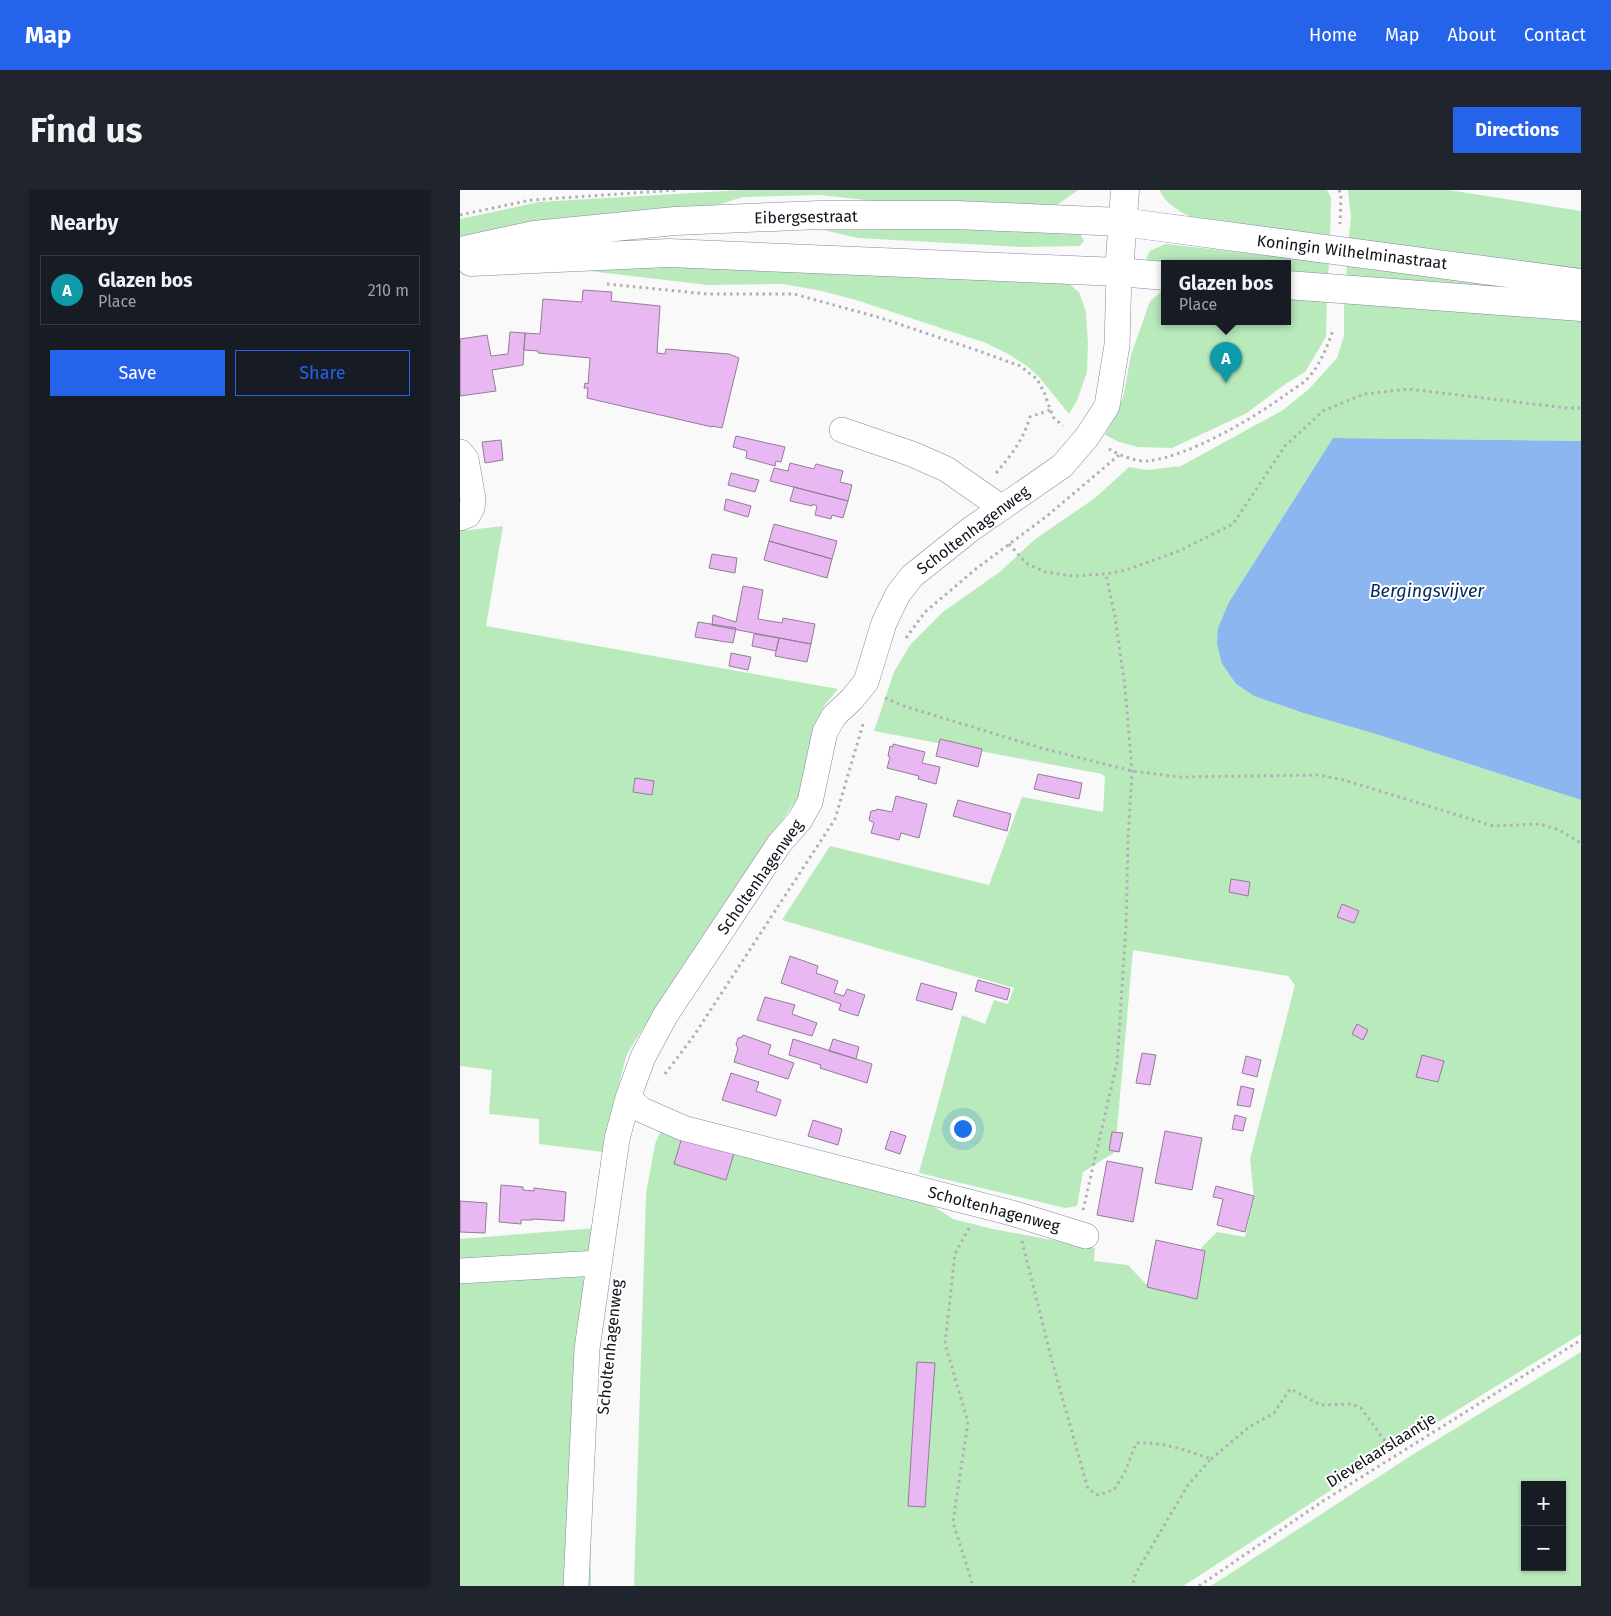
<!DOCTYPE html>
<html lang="en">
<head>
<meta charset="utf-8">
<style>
	:root { --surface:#171b24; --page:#20242c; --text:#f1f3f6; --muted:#9ea1a6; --line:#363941; --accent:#2563eb }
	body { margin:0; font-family:"Fira Sans",sans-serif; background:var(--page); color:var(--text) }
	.controls { position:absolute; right:15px; bottom:15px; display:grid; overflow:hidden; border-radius:0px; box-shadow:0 1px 4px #0004 }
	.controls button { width:45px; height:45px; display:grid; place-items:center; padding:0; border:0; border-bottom:1px solid var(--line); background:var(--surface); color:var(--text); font:25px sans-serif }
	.you { position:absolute; left:502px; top:938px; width:18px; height:18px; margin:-12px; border:4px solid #fff; border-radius:50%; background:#1a73e8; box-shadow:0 0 0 8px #1a73e833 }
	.badge { display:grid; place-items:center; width:32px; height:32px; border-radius:50%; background:var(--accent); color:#fff; font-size:16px; font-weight:700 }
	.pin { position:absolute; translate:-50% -41px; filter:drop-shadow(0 1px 2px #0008) }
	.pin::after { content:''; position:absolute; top:26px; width:18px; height:15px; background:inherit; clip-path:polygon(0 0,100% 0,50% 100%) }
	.popup { position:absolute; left:701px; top:70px; width:130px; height:65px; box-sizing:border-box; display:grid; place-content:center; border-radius:0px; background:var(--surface); filter:drop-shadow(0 1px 4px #0005); font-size:16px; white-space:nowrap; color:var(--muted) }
	.popup b { font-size:19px; color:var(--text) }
	.popup::after { content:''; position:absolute; left:50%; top:100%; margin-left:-10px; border:10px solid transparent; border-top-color:var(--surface) }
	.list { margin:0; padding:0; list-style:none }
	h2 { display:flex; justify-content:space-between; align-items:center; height:65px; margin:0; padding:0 20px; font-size:21px }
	h2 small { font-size:16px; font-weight:400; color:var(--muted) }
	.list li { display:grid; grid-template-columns:32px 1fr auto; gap:15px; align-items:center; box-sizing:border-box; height:70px; margin:0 10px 10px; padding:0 10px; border:1px solid var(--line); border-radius:0px }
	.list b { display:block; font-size:19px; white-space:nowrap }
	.list p { margin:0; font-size:16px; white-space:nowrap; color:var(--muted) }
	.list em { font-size:16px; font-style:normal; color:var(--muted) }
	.actions { display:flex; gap:10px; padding:15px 20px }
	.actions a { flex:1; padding:11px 0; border:1px solid var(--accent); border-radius:0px; text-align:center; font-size:18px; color:var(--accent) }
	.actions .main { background:var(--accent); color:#fff }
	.map { position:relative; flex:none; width:1121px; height:1396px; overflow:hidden; border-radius:0px }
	header { display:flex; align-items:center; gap:30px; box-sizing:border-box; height:70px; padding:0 25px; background:var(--accent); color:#fff }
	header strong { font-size:24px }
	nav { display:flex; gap:28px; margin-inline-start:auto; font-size:18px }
	.intro { display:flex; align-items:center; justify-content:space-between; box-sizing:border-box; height:120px; padding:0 30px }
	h1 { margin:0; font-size:35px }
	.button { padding:12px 22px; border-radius:0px; background:var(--accent); color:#fff; font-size:18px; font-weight:700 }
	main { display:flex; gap:30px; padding:0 30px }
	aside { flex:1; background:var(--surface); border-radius:0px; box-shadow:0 1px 4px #0004 }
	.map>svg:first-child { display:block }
	.green { fill:#b9eabb; fill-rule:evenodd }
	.water { fill:#8cb6ef }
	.building { fill:#e9b8f2; stroke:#927d96 }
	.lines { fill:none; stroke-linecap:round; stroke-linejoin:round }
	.minor-casing { stroke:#8985a3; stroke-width:26 }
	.major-casing { stroke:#8985a3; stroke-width:29 }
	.path { stroke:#b0afb3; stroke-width:3; stroke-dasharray:2.5 4; stroke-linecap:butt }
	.minor { stroke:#fff; stroke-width:25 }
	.major { stroke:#fff; stroke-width:28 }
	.labels { text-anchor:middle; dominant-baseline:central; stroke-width:4; stroke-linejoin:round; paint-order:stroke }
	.street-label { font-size:16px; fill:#14121d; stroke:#fff }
	.water-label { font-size:18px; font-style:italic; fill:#01295b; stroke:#fff }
</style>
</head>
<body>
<header>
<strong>Map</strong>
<nav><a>Home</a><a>Map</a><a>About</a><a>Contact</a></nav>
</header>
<div class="intro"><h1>Find us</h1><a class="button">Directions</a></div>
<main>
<aside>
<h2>Nearby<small></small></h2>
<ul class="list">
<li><span class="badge" style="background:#0f9aa8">A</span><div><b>Glazen bos</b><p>Place</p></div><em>210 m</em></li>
</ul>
<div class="actions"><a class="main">Save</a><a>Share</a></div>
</aside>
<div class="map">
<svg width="1121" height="1396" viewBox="0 0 1121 1396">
	<rect width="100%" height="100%" fill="#f9f9f9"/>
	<!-- green -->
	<path class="green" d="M282,0H618L597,15L432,13L360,5L283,7L234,22L133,29L0,47V29L79,12Z
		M700,0H867L871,8L870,50L737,30C723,23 705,15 700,0Z
		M888,0H988L1121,21V82L888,53L891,28Z
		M475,39L611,41L620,44L624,51L620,56L561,57L398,48L363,40Z
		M705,54L869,72L868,87L827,84V74H705L693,76L686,68L690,61Z
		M165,72L605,91L619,102L626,122L628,154L627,182L617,211L609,224L579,187L567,176L550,165L526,153L396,110L362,101L323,94L248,95L95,77Z
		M887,74L1093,102L886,88Z
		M705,99V132H827V107L867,109L866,147L845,182L824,195L787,223L712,258L678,257L659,252L645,245L663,208L671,165L690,111Z
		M884,111L1121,129V251L873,248L769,412L762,474L776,494L794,506L843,523L916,544L1121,610V1144L944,1253L723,1396H174L186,1004L195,954L203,936L470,1014L493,1029L533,1039L635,1058L634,1071L668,1075L686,1094L738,1098L741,1058L757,1042L785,1047L794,1008L790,969L835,795L828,786L673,760L655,962L623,982L617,1016L605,1018L459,983L502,825L525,834L534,810L548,814L554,798L322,730L370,656L529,695L562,607L643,622L645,587L642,584L414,541L434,482L450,455L483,422L541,381L574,350L635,308L669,277L687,280L721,276L823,220L849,199L877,168L884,146Z
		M43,336L26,436L378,499L364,516L354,540L339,606L221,778L167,864L154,911L143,962L79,954V929L29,924L32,880L0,876V341Z
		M136,1038L131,1061L0,1072V1049Z
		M122,1086L126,1087L128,1099L131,1396H0V1094Z
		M1121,1162V1396H751L952,1265ZM1065,1295H1102V1377H1065Z"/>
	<!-- water -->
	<path class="water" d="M873,248L1121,251V610L916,544L843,523L794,506L776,494L762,474L757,454L758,438L769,412Z"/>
	<!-- building -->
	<path class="building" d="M123,100L152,102L151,111L200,116L197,163L205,164L206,159L269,164L279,168L262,238L252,236V237L127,208L128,198H124L125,193L128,194L130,168L78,163V161L64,160L65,143L80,144L83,109L122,112Z
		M50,142L65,143L63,175L32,180L36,201L0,206V149L27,145L31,166L48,164Z
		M276,246L325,257L321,272L316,271L315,276L286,268L287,261L273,257Z
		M41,250L43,270L25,273L22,252Z
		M330,273L354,279L356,274L383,281L380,292L392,295L388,311L310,291L314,278L328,281Z
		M271,283L299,290L295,302L268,295Z
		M334,297L388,311L383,328L372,325L371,329L355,325L357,316L352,314V316L330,311Z
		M266,309L291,316L288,327L264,320Z
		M314,334L377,351L372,369L309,351Z
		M309,351L372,369L367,388L304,370Z
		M252,364L277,368L275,383L249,378Z
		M283,396L303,400L298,429L322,433L323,428L355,434L351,454L252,435L253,425L276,432Z
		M238,432L276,438L273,453L235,447Z
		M294,444L319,448L316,461L292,456Z
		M319,448L351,454L347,472L315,466Z
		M271,463L291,467L288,480L269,476Z
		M480,549L522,559L518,577L476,566Z
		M433,554L465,562L462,573L480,577L476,594L458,589L459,586L427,578L430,567L428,566L430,556L433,557Z
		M578,584L622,593L619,609L574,599Z
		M175,588L194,591L192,605L173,602Z
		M436,606L467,614L459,648L441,643L439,650L411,643L414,633L409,630L411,621L417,620V619L432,622Z
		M498,610L551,624L547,641L493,626Z
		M771,689L790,692L788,706L769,702Z
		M882,714L899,721L894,733L877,727Z
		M330,766L358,776L356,783L378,791L374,803L384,806L387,799L405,805L398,826L379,820L381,814L321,793Z
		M518,790L550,799L547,810L515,801Z
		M461,793L497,803L492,820L456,810Z
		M305,807L335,815L332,824L357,833L352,846L297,830Z
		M897,834L908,840L903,850L892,844Z
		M283,845L311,855L308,864L334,873L328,889L274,872L278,858L276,855L278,848L282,847Z
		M333,849L412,874L407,893L360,878L361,875L329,865Z
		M373,849L399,857L396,869L369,861Z
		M682,863L696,865L690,895L676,893Z
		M962,865L984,871L978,892L956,887Z
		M786,866L801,870L797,887L782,883Z
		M271,883L299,892L296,901L321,910L316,926L262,910Z
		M781,896L794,899L790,917L777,915Z
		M775,925L786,928L783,941L772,939Z
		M353,930L382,939L378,955L348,946Z
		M431,941L446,946L440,964L425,959Z
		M705,941L742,948L732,1000L695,993Z
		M652,942L663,943L659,962L649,960Z
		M223,944L275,960L266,990L214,974Z
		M647,971L683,978L673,1032L637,1025Z
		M41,995L63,997V1000L74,1001V998L106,1002L104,1031L73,1029V1030H61V1034L39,1032Z
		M756,996L794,1006L785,1042L757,1035L763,1009L753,1007Z
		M0,1011L27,1013L25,1043L0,1042Z
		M696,1050L745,1061L737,1109L687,1097Z
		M457,1172L475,1173L465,1317L448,1316Z"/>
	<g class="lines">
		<!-- minor casing -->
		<g class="minor-casing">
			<path id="minor" d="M382,240L452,264L486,279L542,318
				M0,262L6,269L13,309L12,318L8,325L0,328
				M168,908L182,920L223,938L555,1024L626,1046
				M0,1081L138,1073
				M116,1396L127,1159L157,949L168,908L183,867L205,826L319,654L340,630L350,612L365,542L374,526L392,509L406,492L424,433L438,404L452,386L511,339L602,276L627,247L647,216L657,155L659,82"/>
		</g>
		<!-- major casing -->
		<g class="major-casing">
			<path id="major" d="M0,61L74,45L215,31L359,25H496L662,32L1121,93
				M11,72L209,63L659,82L705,86
				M659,82L665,0
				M827,95L1121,117"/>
		</g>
		<!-- path -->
		<path class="path" d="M879,0L881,4L880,34
			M0,25L71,10L217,0
			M147,94L247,104H334L421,128L519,161L560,176L577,189L584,202L593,227L603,236
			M649,259C659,265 676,272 688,271C730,266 794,228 828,203C835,198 844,193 849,187C861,173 867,157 873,140
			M536,283C552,264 563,250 570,227L590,220
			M549,354L566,373L585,382L613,386L646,384L666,380L719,361L773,334L825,256L863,221L904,204L948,199L1107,218H1121
			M446,448L465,422L517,378L587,326L659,265
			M425,508L444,516L581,558L672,581L720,587L859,585L884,590L1033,636L1080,634L1099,640L1121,653
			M205,884L233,847L375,629L403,534
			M623,1020L657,873L666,736L668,650L672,581L665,497L655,427L646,384
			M509,1038L495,1064L485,1154L508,1232L493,1332L513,1396
			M562,1051L592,1171L628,1299L638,1305L654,1300L665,1282L676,1253C703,1252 726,1260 751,1269L728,1295L676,1383L672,1396
			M751,1269L789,1237L814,1223L830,1199L861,1215L891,1214L901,1218L935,1265
			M739,1396L863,1311L1121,1150"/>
		<!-- minor -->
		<use href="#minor" class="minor"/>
		<!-- major -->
		<use href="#major" class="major"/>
	</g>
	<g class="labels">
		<!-- street labels -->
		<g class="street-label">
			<text transform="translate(346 27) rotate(-1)">Eibergsestraat</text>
			<text transform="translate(892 62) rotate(7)">Koningin Wilhelminastraat</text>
			<text transform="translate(513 340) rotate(-37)">Scholtenhagenweg</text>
			<text transform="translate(300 687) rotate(-55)">Scholtenhagenweg</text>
			<text transform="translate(534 1019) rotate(15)">Scholtenhagenweg</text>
			<text transform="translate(150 1157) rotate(-84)">Scholtenhagenweg</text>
			<text transform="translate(921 1260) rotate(-32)">Dievelaarslaantje</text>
		</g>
		<!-- water labels -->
		<g class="water-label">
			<text x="967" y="401">Bergingsvijver</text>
		</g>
	</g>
</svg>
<div class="controls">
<button>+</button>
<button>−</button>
</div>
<div class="you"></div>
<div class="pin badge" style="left:766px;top:193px;background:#0f9aa8">A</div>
<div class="popup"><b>Glazen bos</b>Place</div>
</div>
</main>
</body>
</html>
